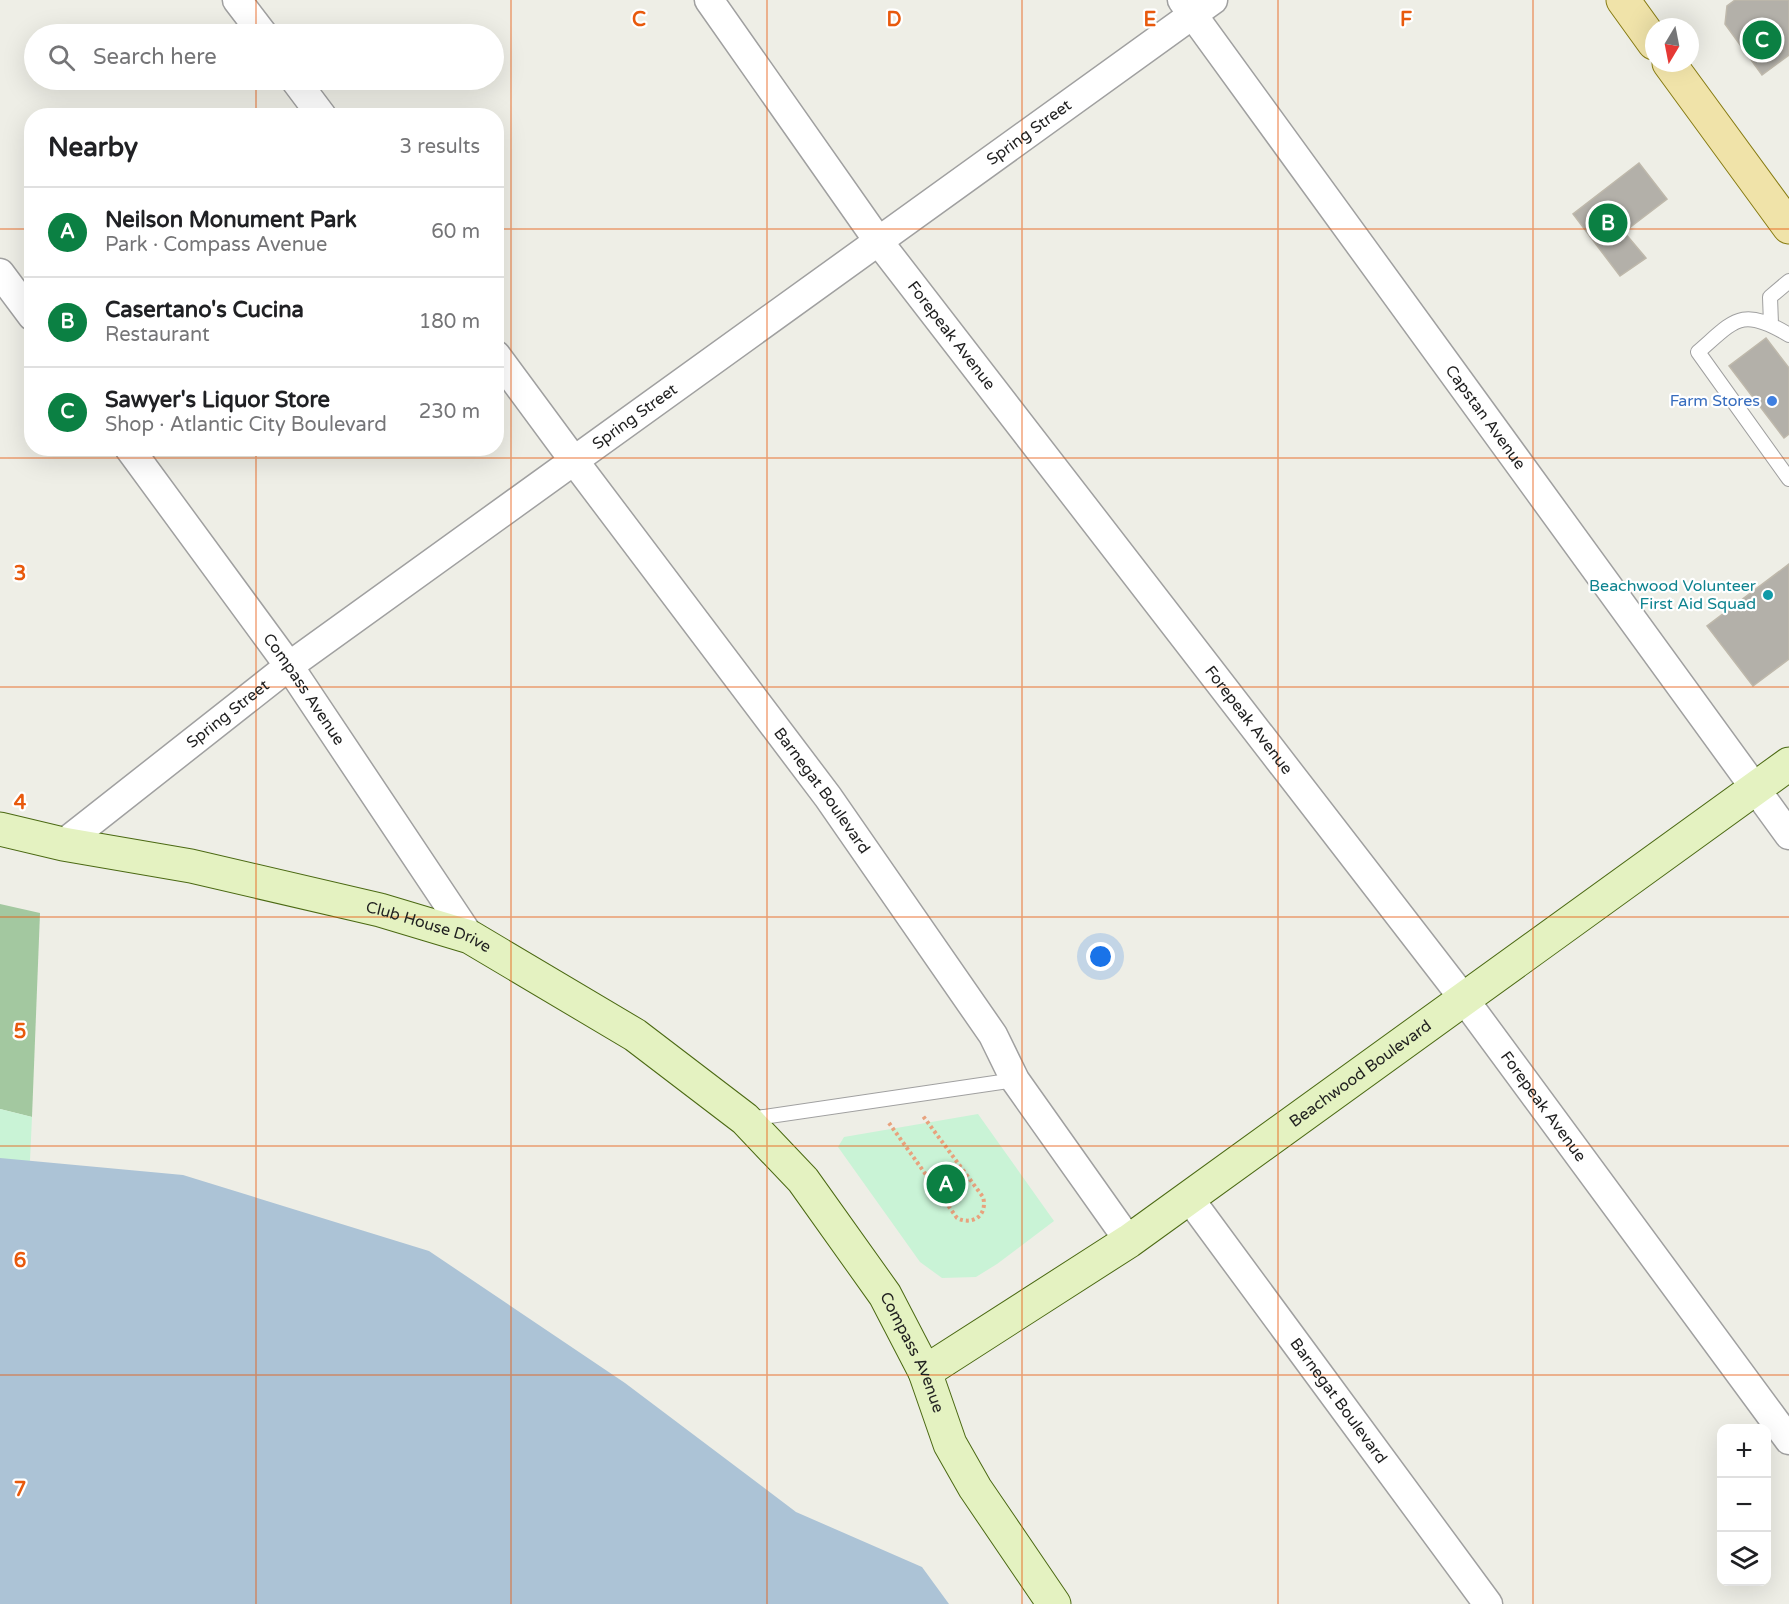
<!DOCTYPE html>
<html lang="en">
<head>
<meta charset="utf-8">
<style>
	:root { --surface:#fff; --page:#f2f2f2; --text:#202124; --muted:#757577; --line:#e0e0e0; --accent:#0b8043 }
	body { margin:0; font-family:"Varela Round",sans-serif; background:var(--page); color:var(--text) }
	.controls { position:absolute; right:18px; bottom:18px; display:grid; overflow:hidden; border-radius:12px; box-shadow:0 6px 24px #0002 }
	.controls button { width:54px; height:54px; display:grid; place-items:center; padding:0; border:0; border-bottom:2px solid var(--line); background:var(--surface); color:var(--text); font:30px sans-serif }
	.compass { position:absolute; left:1645px; top:18px; width:54px; height:54px; border-radius:50%; background:var(--surface); box-shadow:0 6px 24px #0002; rotate:190deg }
	.you { position:absolute; left:1101px; top:957px; width:21px; height:21px; margin:-15px; border:4px solid #fff; border-radius:50%; background:#1a73e8; box-shadow:0 0 0 9px #1a73e833 }
	.badge { display:grid; place-items:center; width:39px; height:39px; border-radius:50%; background:var(--accent); color:#fff; font-size:20px; font-weight:700 }
	.pin { position:absolute; translate:-50% -50%; border:3px solid #fff; box-shadow:0 2px 6px #0006 }
	.list { margin:0; padding:0; list-style:none }
	h2 { display:flex; justify-content:space-between; align-items:center; height:78px; margin:0; padding:0 24px; font-size:26px }
	h2 small { font-size:20px; font-weight:400; color:var(--muted) }
	.list li { display:grid; grid-template-columns:39px 1fr auto; gap:18px; align-items:center; box-sizing:border-box; height:90px; padding:0 24px; border-top:2px solid var(--line) }
	.list b { display:block; font-size:22px; white-space:nowrap }
	.list p { margin:0; font-size:20px; white-space:nowrap; color:var(--muted) }
	.list em { font-size:20px; font-style:normal; color:var(--muted) }
	.icon { flex:none; width:33px; height:33px; fill:none; stroke:currentColor; stroke-width:2; stroke-linecap:round; stroke-linejoin:round }
	.map { position:relative; flex:none; width:1789px; height:1604px; overflow:hidden }
	.search { position:absolute; background:var(--surface); box-shadow:0 6px 24px #0002; left:24px; top:24px; width:480px; height:66px; display:flex; align-items:center; gap:15px; box-sizing:border-box; padding:0 21px; border-radius:33px; color:var(--muted); font-size:22px }
	.panel { position:absolute; background:var(--surface); box-shadow:0 6px 24px #0002; left:24px; top:108px; width:480px; height:348px; border-radius:24px }
	.map>svg:first-child { display:block }
	.forest { fill:#a3c8a0 }
	.park { fill:#c9f3d6 }
	.water { fill:#acc3d6 }
	.building { fill:#b3b0a9; stroke:#beb8ab; stroke-width:1.5 }
	.lines { fill:none; stroke-linecap:round; stroke-linejoin:round }
	.lane-casing { stroke:#a0a0a0; stroke-width:16 }
	.street-casing { stroke:#a0a0a0; stroke-width:31 }
	.secondary-casing { stroke:#4b6913; stroke-width:35 }
	.primary-casing { stroke:#877c13; stroke-width:35 }
	.path { stroke:#e8a27d; stroke-width:4; stroke-dasharray:3 3; stroke-linecap:butt }
	.lane { stroke:#fff; stroke-width:14 }
	.street { stroke:#fff; stroke-width:28 }
	.secondary { stroke:#e4f2c1; stroke-width:33 }
	.primary { stroke:#f0e3a9; stroke-width:33 }
	.grid { fill:none; stroke:#e8590c; stroke-width:1.5; stroke-opacity:0.55 }
	.shop-dot { fill:#3f7fe0; stroke:#fff; stroke-width:2 }
	.culture-dot { fill:#0f9aa8; stroke:#fff; stroke-width:2 }
	.labels { text-anchor:middle; dominant-baseline:central; stroke-width:4.5; stroke-linejoin:round; paint-order:stroke }
	.street-label { font-size:16px; fill:#1f1f1f; stroke:#fff }
	.shop-label { font-size:16px; fill:#366cbe; stroke:#fff; text-anchor:end }
	.culture-label { font-size:16px; fill:#0d838f; stroke:#fff; text-anchor:end }
	.grid-label { font-size:20px; text-anchor:middle; font-weight:bold; fill:#e8590c; stroke:#fff; stroke-width:4.5; stroke-linejoin:round; paint-order:stroke }
</style>
</head>
<body>
<div class="map">
<svg width="1789" height="1604" viewBox="0 0 1789 1604">
	<rect width="100%" height="100%" fill="#eeeee6"/>
	<!-- forest -->
	<path class="forest" d="M0,904L40,913L32,1117L0,1109Z"/>
	<!-- park -->
	<path class="park" d="M0,1109L32,1117L30,1161L0,1168Z
		M978,1114L1054,1221L997,1264L976,1277L942,1278L920,1262L838,1147L844,1137Z"/>
	<!-- water -->
	<path class="water" d="M0,1158L183,1175L429,1251L625,1383L796,1512L922,1567L949,1604H0Z"/>
	<!-- building -->
	<path class="building" d="M1735,0H1789V55L1762,75L1725,24L1727,6Z
		M1639,163L1667,199L1624,232L1646,258L1620,276L1573,214Z
		M1766,338L1789,368V434L1784,438L1729,366Z
		M1789,564V659L1753,686L1707,626Z"/>
	<g class="lines">
		<!-- lane casing -->
		<g class="lane-casing">
			<path id="lane" d="M1771,324L1770,297L1789,281
				M1789,335C1741,306 1735,320 1698,352L1789,479
				M750,1119L1015,1080"/>
		</g>
		<!-- street casing -->
		<g class="street-casing">
			<g id="street">
				<path d="M237,0L263,34"/>
				<path id="s1" d="M709,0L879,242L1464,999L1789,1440"/>
				<path id="s2" d="M1182,0L1789,835"/>
				<path d="M295,80L322,116"/>
				<path d="M0,273L32,316"/>
				<path id="s3" d="M496,355L575,462L828,797L993,1035L1015,1080L1129,1241"/>
				<path id="s4" d="M129,448L289,666L470,937"/>
				<path id="s5" d="M63,844L289,666L1213,0"/>
				<path id="s6" d="M1189,1198L1488,1604"/>
			</g>
		</g>
		<!-- secondary casing -->
		<g class="secondary-casing">
			<g id="secondary">
				<path id="s7" d="M0,829L63,844L191,866L380,910L470,937L635,1035L745,1119L803,1180L885,1295L925,1372L950,1444L975,1488L1054,1604"/>
				<path id="s8" d="M925,1372L1129,1241L1789,764"/>
			</g>
		</g>
		<!-- primary casing -->
		<g class="primary-casing">
			<path id="primary" d="M1623,0L1654,43
				M1669,63L1789,227"/>
		</g>
		<!-- path -->
		<path class="path" d="M889,1123L957,1218C973,1226 988,1215 983,1197L923,1116"/>
		<!-- lane -->
		<use href="#lane" class="lane"/>
		<!-- street -->
		<use href="#street" class="street"/>
		<!-- secondary -->
		<use href="#secondary" class="secondary"/>
		<!-- primary -->
		<use href="#primary" class="primary"/>
	</g>
	<!-- grid -->
	<path class="grid" d="M256,0V34M511,0V1604M767,0V1604M1022,0V1604M1278,0V1604M1533,0V1604M256,80V116M0,229H32M496,229H1789M256,448V1604M0,458H1789M0,687H1789M0,917H1789M0,1146H1789M0,1375H1789"/>
	<!-- markers -->
	<circle class="shop-dot" cx="1772" cy="401" r="6"/>
	<circle class="culture-dot" cx="1768" cy="595" r="6"/>
	<g class="labels">
		<!-- street labels -->
		<g class="street-label">
			<text stroke="none"><textPath href="#s5" startOffset="1200">Spring Street</textPath></text>
			<text stroke="none"><textPath href="#s1" startOffset="414">Forepeak Avenue</textPath></text>
			<text stroke="none"><textPath href="#s5" startOffset="714">Spring Street</textPath></text>
			<text stroke="none"><textPath href="#s2" startOffset="516">Capstan Avenue</textPath></text>
			<text stroke="none"><textPath href="#s4" startOffset="298">Compass Avenue</textPath></text>
			<text stroke="none"><textPath href="#s5" startOffset="210">Spring Street</textPath></text>
			<text stroke="none"><textPath href="#s1" startOffset="900">Forepeak Avenue</textPath></text>
			<text stroke="none"><textPath href="#s3" startOffset="544">Barnegat Boulevard</textPath></text>
			<text stroke="none"><textPath href="#s7" startOffset="440">Club House Drive</textPath></text>
			<text stroke="none"><textPath href="#s8" startOffset="528">Beachwood Boulevard</textPath></text>
			<text stroke="none"><textPath href="#s1" startOffset="1386">Forepeak Avenue</textPath></text>
			<text stroke="none"><textPath href="#s7" startOffset="1102">Compass Avenue</textPath></text>
			<text stroke="none"><textPath href="#s6" startOffset="252">Barnegat Boulevard</textPath></text>
		</g>
		<!-- shop labels -->
		<g class="shop-label">
			<text x="1760" y="401">Farm Stores</text>
		</g>
		<!-- culture labels -->
		<g class="culture-label">
			<text x="1756" y="586">Beachwood Volunteer<tspan x="1756" dy="18">First Aid Squad</tspan></text>
		</g>
	</g>
	<g class="grid-label">
		<text x="639" y="26">C</text>
		<text x="894" y="26">D</text>
		<text x="1150" y="26">E</text>
		<text x="1406" y="26">F</text>
		<text x="20" y="580">3</text>
		<text x="20" y="809">4</text>
		<text x="20" y="1038">5</text>
		<text x="20" y="1267">6</text>
		<text x="20" y="1496">7</text>
	</g>
</svg>
<div class="controls">
<button>+</button>
<button>−</button>
<button><svg class="icon" aria-label="layers" viewBox="0 0 24 24"><path d="M12 4l9 5-9 5-9-5zM3 14l9 5 9-5"/></svg></button>
</div>
<svg class="compass" viewBox="-18 -18 36 36"><path d="M0-13l5 13h-10z" fill="#e53935"/><path d="M0 13l5-13h-10z" fill="#757577"/></svg>
<div class="you"></div>
<div class="pin badge" style="left:946px;top:1184px">A</div>
<div class="pin badge" style="left:1608px;top:223px">B</div>
<div class="pin badge" style="left:1762px;top:40px">C</div>
<div class="search"><svg class="icon" aria-label="search" viewBox="0 0 24 24"><circle cx="10" cy="10" r="6"/><path d="M15 15l6 6"/></svg>Search here</div>
<section class="panel">
<h2>Nearby<small>3 results</small></h2>
<ul class="list">
<li><span class="badge">A</span><div><b>Neilson Monument Park</b><p>Park · Compass Avenue</p></div><em>60 m</em></li>
<li><span class="badge">B</span><div><b>Casertano's Cucina</b><p>Restaurant</p></div><em>180 m</em></li>
<li><span class="badge">C</span><div><b>Sawyer's Liquor Store</b><p>Shop · Atlantic City Boulevard</p></div><em>230 m</em></li>
</ul>
</section>
</div>
</body>
</html>
